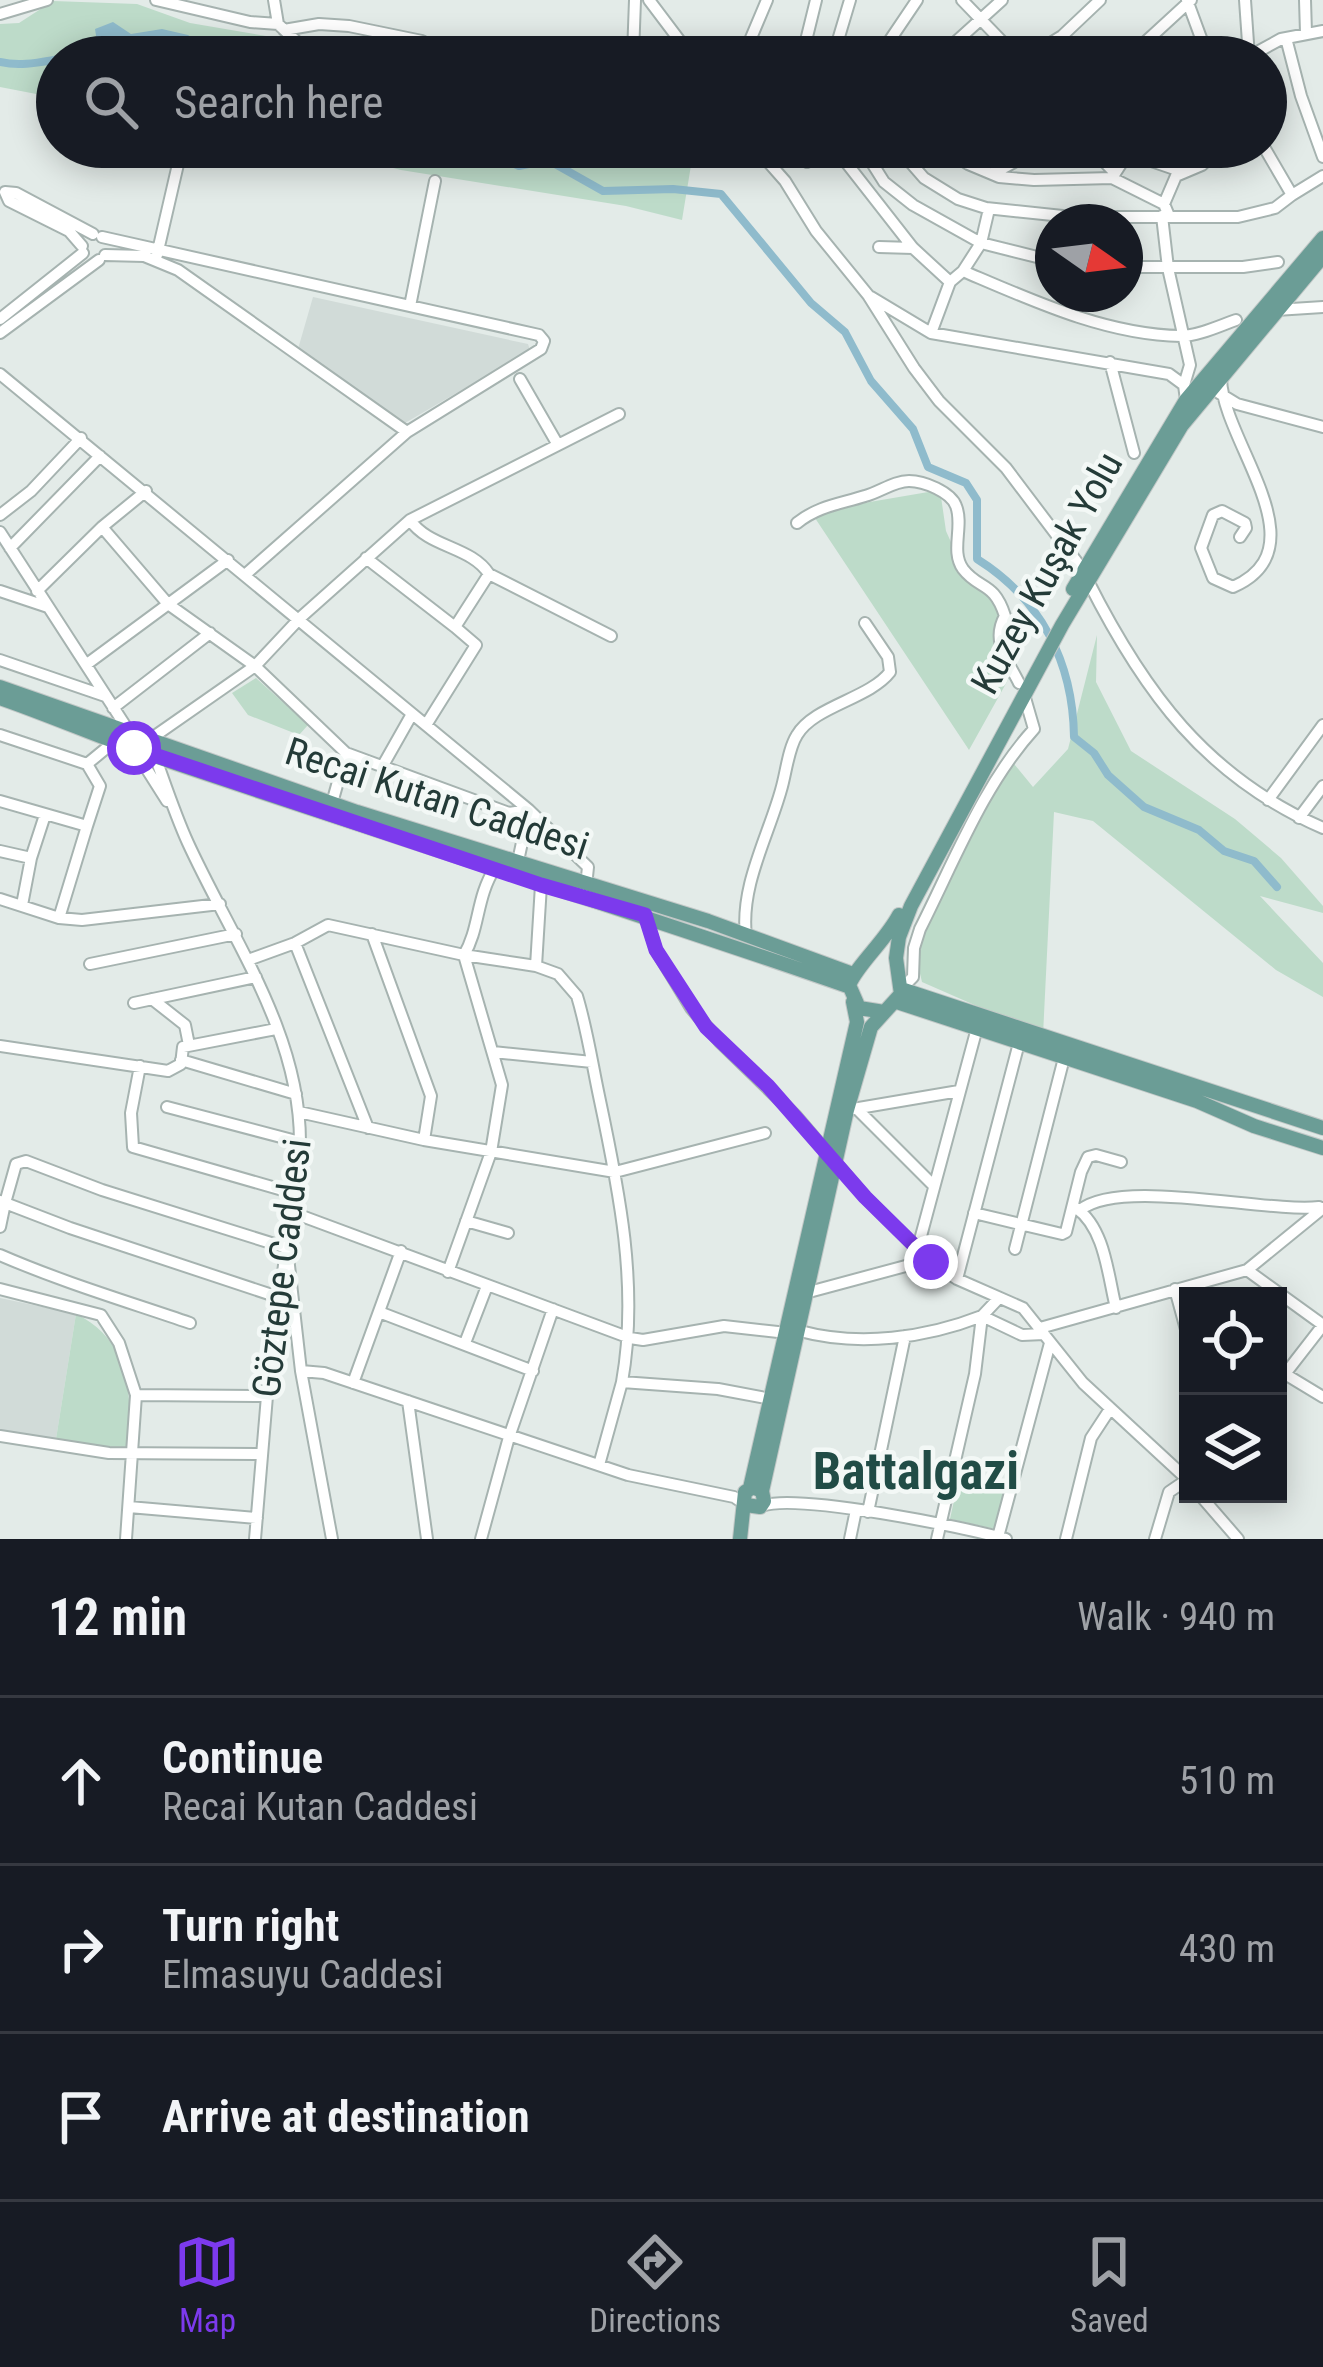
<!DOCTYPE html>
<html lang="en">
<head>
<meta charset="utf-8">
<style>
	:root { --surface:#171b24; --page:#242831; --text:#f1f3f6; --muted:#9ea1a6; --line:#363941; --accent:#7c3aed }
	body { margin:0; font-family:"Roboto Condensed",sans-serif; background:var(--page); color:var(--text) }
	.controls { position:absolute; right:36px; bottom:36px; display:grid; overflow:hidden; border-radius:0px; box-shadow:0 6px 30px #0003 }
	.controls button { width:108px; height:108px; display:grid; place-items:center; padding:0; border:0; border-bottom:3px solid var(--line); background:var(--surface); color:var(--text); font:60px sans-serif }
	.compass { position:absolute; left:1035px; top:204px; width:108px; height:108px; border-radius:50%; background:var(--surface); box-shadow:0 6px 30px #0003; rotate:104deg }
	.stop { position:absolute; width:36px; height:36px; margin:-27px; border:9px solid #7c3aed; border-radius:50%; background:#fff }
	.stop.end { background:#7c3aed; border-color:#fff; box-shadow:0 3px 12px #0008 }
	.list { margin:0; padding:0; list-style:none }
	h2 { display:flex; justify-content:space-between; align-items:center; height:156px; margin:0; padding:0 48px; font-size:51px }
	h2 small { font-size:39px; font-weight:400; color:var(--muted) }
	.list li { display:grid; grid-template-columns:78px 1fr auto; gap:36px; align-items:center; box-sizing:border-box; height:168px; padding:0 48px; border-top:3px solid var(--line) }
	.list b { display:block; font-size:45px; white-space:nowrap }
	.list p { margin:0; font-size:39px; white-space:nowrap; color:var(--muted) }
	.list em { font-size:39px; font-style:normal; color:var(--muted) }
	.icon { flex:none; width:66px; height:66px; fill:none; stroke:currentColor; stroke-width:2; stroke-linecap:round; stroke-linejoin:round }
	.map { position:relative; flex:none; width:1323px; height:1539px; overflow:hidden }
	.search { position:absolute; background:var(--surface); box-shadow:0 6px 30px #0003; left:36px; right:36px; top:36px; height:132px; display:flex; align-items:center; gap:30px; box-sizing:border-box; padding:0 42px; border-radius:66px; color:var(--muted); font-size:45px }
	.sheet { height:660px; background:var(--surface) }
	nav { display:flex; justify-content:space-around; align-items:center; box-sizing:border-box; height:168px; border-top:3px solid var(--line); background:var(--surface); font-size:33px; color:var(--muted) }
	nav a { display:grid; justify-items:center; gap:6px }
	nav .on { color:var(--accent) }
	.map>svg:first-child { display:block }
	.built { fill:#d1dbd8 }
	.green { fill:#bddbc9 }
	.water { fill:#8fbbcc }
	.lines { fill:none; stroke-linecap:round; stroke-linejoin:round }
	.canal { stroke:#8fbbcc; stroke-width:8 }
	.minor-casing { stroke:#a6b3b0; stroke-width:14 }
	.major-casing { stroke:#c2c8c7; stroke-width:16 }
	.minor { stroke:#fff; stroke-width:10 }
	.major { stroke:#6b9d96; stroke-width:14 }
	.route { stroke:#7c3aed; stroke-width:15 }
	.labels { text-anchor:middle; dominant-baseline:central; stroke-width:9; stroke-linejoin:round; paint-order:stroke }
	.street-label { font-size:39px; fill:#243b38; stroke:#f3f8f6 }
	.district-label { font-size:51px; font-weight:bold; fill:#214c46; stroke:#f3f8f6 }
</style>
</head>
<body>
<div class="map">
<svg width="1323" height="1539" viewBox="0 0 1323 1539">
	<rect width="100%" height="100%" fill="#e3ebe8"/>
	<!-- built -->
	<path class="built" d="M313,297L528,344L530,350L405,423L298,349Z
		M0,1298L76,1314L56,1439L0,1430Z"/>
	<!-- green -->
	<path class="green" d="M53,1L137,4L190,23L278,38L305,57H57V98L0,87V24L19,23Z
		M311,147H694L682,220L626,206L401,170Z
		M940,490L946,531L963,569L1001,605L1013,671L969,750L811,512Z
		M1097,635L1096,682L1131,751L1235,819L1281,858L1323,906V913L1260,896L1323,963V997L1276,970L1093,821L1054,812L1043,1035L922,982L914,948L1010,759L1033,787L1068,749Z
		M256,678L308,725L299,735L248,715L232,693Z
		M76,1314C129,1339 133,1393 128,1445L124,1449L56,1439Z
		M960,1473L1005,1488L995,1529L950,1519Z"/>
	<!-- water -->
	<path class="water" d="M113,22L131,34L162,29L188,35L213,51L232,50L250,57H190L148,45L122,47L97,42L95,29Z"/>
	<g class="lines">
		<!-- canal -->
		<path class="canal" d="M0,62C35,70 67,51 108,57
			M413,147H431
			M478,147L519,166L548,160L603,191L673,189L721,194L811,303L845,332L871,381L913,429L928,467L966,483L977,500V559C1041,599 1073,662 1074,737L1094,753L1108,775L1144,807L1199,830L1224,851L1254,861L1277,887"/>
		<!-- minor casing -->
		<g class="minor-casing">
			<path id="minor" d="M156,0L250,22L278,24L313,57
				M274,0L278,24
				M649,0L692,57
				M962,0L1017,57
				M1187,0L1208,57
				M1245,0L1249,57
				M1305,0L1306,33
				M0,14L47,0
				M284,30L319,24L349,26L422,41L437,51L510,57
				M1286,38L1301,96L1323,157
				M633,55L635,0
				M1250,56L1281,39L1323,31
				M608,57H633
				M743,57L767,0
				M802,57L816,0
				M833,57L850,0
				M883,57L888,43L917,0
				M939,57L1002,0
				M1028,57L1062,36L1100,0
				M1129,57L1191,0
				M755,147L785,181L816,231L868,295L914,368L939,401L1006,468L1083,570
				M801,147L807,162L838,147
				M834,147L913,248L950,282
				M862,147L884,182L913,205L981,243L1053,261
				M897,147L924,178L958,199L986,208L1072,217H1238L1275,208L1292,195L1264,147
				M943,147L968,164L999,177L1034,180L1112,178L1164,204L1169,216
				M1090,147L1115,173
				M992,174L1042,147
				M1112,178L1128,153L1183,172
				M1292,195L1323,176
				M1164,204L1176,176L1202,165L1221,147
				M1162,216L1168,268L1190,365L1184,385
				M102,237L539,335L544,341L541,349L407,432L246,574
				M82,246L69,231L9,201L5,192L16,193L93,234
				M879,247L913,248
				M105,255L144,256L178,270L407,432
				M157,255L182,147
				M1125,267H1243L1278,262
				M963,271C1031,300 1106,335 1181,336C1198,336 1219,326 1236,320
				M871,297L931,333L1169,374L1184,385L1186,400
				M410,306L435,181
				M1276,310L1323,307
				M0,319L83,253
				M0,333L99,260
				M931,333L950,282L963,271L981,243L989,209
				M1110,362L1134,453
				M0,374L529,810L588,867L585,896
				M520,379L558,445
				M1221,379C1223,443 1323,548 1233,587L1213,578L1201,548L1213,515L1222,511L1245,523L1246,528L1240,537
				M1219,393L1237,404L1323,427
				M0,515L31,491L81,438
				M410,520C429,548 471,546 489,574L611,636
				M797,523C818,506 840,504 865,496C880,492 894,481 909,481C924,481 951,492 956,506C964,526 950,551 963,569C979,590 994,581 1005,616C991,641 1007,659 1019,683
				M102,527L168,604L255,666L346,753L509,813L529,810L518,861
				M0,532L130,733L134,749L167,801
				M10,548L100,456
				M366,558L455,627
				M1088,581C1144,692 1206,777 1323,828
				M0,591L48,607
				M37,591L102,527L146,491
				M0,660L105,696
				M87,664L228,560
				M113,708L210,633
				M426,725L476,645L455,627L489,574
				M0,735L87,764L100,786L87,826L0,801
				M87,764L115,741
				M382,767L412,714
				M1268,800L1323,725
				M332,803L346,753
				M1299,818L1323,786
				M0,851L31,858L22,905
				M31,858L45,815
				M495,868C476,897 480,928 464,955L536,966L541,885
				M0,899L59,918L82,920L220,904
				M645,914L656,950L691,1008L720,1042L796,1116L865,1197L931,1262L957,1279L1023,1308L1083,1383L1188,1480
				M59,918L87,826
				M372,934L431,1096L424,1140
				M746,936C740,886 768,837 781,790C786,774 788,749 797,735C814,706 869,699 890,672L888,657L865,623
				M295,943L368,1128
				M248,960L295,943L328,925L464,955L502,1085L491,1152L448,1272
				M90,964L236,934
				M536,966L558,974L577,996C587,1029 592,1063 599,1096C619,1190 639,1287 622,1382L718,1389L771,1399
				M901,989L913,977L914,948L920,929C954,862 983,785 1034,729L1025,698
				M152,999L185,1025L189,1045
				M134,1003L256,977
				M0,1046L168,1071L181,1064L183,1047L276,1029
				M493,1052L592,1062
				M181,1060L296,1094
				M140,1066L131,1113L133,1147L293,1193
				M167,1107L300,1142
				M857,1109L934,1186
				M847,1110L959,1091
				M299,1112L424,1140L615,1172L765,1133
				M0,1201L5,1203L16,1164L26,1161L102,1190L287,1248L301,1371L332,1539
				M1076,1208C1105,1228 1108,1276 1116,1308
				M1080,1210C1121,1177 1265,1213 1319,1207
				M291,1212L630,1338L643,1340L724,1326L787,1333
				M974,1213L1062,1234L1066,1232L1081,1172L1088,1157L1096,1155L1121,1162
				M466,1221L508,1233
				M0,1227L5,1203L70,1228L278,1297
				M1015,1249L1064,1058
				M917,1251L977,1028
				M0,1255C62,1282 126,1301 190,1323
				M1247,1270L1323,1325
				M957,1279L1019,1043
				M0,1289L101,1315L119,1343L136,1395L126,1539
				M1175,1289L1188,1337
				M809,1292L928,1260
				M379,1312L533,1371
				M1040,1328L1247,1270L1323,1208
				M800,1331C859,1347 926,1338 982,1316L1022,1335L1044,1334
				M465,1343L487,1286
				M301,1371L324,1373L628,1475L734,1497L746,1505
				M1285,1374L1323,1325
				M1278,1381L1285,1374L1323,1397
				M353,1383L401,1251
				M136,1395L267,1396
				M408,1401L427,1539
				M0,1436L109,1453L262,1454
				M599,1465L622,1382
				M1199,1494L1238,1539
				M762,1506C796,1493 964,1527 1006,1539
				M129,1507L257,1518
				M868,1512L905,1336
				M998,1537L1050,1343
				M255,1539L267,1396L300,1142C300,1033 232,939 188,843C173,810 162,774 149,740L255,666L300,618L410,520L619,414
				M481,1539L509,1437L553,1309
				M850,1539L856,1510
				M937,1539L975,1374L982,1316L999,1298
				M1066,1539L1091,1438L1110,1409
				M1155,1539L1169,1492L1188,1479"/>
		</g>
		<!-- major casing -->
		<g class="major-casing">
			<path id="major" d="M1073,589L1186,400L1323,238
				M0,687L357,812L708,921L853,974
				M0,698C52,716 102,738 154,756C386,835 619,906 850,987
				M901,989L1323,1128
				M897,1002L1197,1101L1254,1126L1323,1148
				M884,1012L859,1008L849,985C857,965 886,940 899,915
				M750,1488L857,1022L853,1002
				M762,1491L847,1110L871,1027L901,994L896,958L899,937L911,906L1062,625L1182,425L1323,256
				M740,1539L745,1492L753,1487L762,1491L764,1501L760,1507L746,1505"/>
		</g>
		<!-- minor -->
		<use href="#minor" class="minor"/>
		<!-- major -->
		<use href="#major" class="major"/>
	</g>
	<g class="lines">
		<!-- route -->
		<path class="route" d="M134,748L541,885L645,915L656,950L706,1027L768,1086L865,1197L931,1262"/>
	</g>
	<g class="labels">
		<!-- street labels -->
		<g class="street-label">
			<text transform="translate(1047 573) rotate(-61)">Kuzey Kuşak Yolu</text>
			<text transform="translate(437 799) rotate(18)">Recai Kutan Caddesi</text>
			<text transform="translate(282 1268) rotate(-83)">Göztepe Caddesi</text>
		</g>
		<!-- district labels -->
		<g class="district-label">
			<text x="916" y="1471">Battalgazi</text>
		</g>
	</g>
</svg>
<div class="controls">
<button><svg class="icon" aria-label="locate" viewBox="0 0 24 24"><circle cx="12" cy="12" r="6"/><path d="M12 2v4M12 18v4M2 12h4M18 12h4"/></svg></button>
<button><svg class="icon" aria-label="layers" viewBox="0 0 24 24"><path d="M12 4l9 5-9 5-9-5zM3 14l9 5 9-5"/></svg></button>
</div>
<svg class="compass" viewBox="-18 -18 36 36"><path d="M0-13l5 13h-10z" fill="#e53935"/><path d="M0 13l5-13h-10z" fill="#9ea1a6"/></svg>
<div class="stop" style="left:134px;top:748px"></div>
<div class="stop end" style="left:931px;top:1262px"></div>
<div class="search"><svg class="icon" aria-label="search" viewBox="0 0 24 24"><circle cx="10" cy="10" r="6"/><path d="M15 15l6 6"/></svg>Search here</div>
</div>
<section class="sheet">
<h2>12 min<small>Walk · 940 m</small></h2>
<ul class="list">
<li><svg class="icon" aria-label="ahead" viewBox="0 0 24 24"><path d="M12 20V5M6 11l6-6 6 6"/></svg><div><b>Continue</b><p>Recai Kutan Caddesi</p></div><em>510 m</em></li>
<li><svg class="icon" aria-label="right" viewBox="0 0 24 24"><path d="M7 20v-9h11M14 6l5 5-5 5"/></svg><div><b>Turn right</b><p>Elmasuyu Caddesi</p></div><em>430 m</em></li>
<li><svg class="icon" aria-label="arrive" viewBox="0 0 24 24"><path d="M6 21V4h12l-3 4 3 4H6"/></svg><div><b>Arrive at destination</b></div></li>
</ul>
</section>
<nav>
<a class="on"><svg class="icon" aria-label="map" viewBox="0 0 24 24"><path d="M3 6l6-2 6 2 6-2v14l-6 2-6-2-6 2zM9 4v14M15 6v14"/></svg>Map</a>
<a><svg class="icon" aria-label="directions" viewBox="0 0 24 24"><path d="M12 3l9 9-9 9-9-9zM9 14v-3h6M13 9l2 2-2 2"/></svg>Directions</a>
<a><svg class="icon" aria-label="saved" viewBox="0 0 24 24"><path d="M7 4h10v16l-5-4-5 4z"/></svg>Saved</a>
</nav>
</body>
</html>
